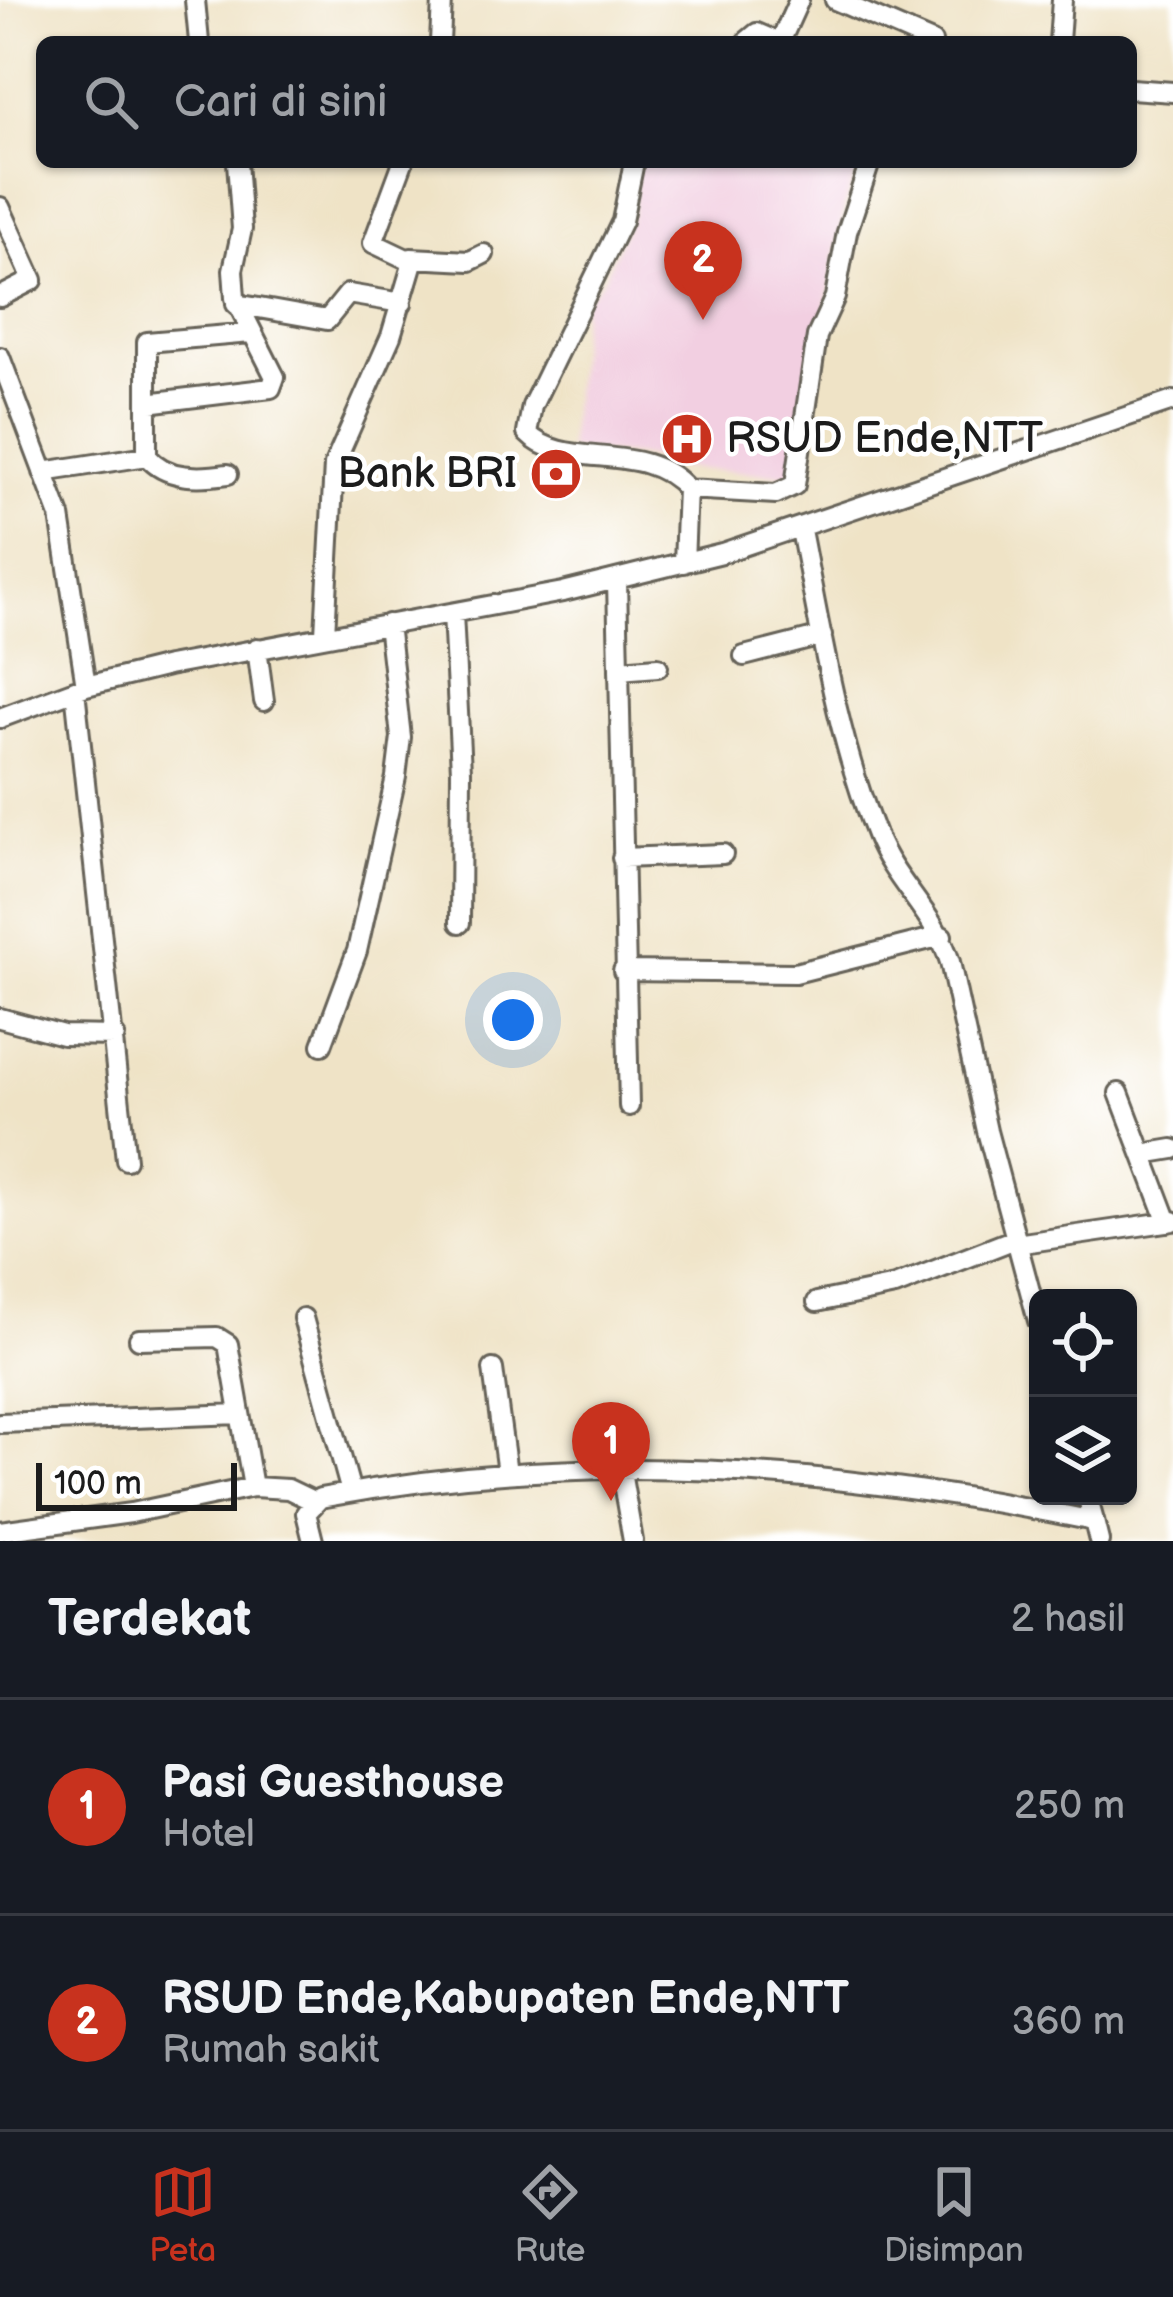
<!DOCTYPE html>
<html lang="id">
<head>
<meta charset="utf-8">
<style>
	:root { --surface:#171b24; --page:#20242c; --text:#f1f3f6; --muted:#9ea1a6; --line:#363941; --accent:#c8321e }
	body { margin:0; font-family:"Balsamiq Sans",sans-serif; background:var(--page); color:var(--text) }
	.controls { position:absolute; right:36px; bottom:36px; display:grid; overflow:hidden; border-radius:18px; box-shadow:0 3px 9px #0004 }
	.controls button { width:108px; height:108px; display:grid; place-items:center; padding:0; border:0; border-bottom:3px solid var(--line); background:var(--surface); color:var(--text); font:60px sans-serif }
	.scale { position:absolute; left:36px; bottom:30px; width:201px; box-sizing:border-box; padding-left:12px; border:6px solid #1c1c1c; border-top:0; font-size:33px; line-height:42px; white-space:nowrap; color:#1c1c1c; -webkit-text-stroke:9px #fff; paint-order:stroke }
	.you { position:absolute; left:513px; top:1020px; width:42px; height:42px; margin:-30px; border:9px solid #fff; border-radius:50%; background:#1a73e8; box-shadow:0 0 0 18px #1a73e833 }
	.badge { display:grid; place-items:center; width:78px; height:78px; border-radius:50%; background:var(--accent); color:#fff; font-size:39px; font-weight:700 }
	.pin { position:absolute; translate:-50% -99px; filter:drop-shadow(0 3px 6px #0008) }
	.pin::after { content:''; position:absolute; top:63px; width:42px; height:36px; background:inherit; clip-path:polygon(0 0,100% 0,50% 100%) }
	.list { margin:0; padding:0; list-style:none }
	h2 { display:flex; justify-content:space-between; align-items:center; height:156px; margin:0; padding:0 48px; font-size:51px }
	h2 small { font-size:39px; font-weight:400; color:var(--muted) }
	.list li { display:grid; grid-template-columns:78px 1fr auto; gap:36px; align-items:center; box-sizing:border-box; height:216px; padding:0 48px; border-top:3px solid var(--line) }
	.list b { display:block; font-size:45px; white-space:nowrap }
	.list p { margin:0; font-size:39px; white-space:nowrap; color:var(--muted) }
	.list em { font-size:39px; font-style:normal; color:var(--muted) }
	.icon { flex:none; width:66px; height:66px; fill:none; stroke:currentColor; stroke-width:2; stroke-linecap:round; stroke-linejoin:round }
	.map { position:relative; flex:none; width:1173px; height:1541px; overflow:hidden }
	.search { position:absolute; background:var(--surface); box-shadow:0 3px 9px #0004; left:36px; right:36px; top:36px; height:132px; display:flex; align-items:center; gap:30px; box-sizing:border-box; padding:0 42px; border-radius:18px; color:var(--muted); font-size:45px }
	.sheet { height:588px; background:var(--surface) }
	nav { display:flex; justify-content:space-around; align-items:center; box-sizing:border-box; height:168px; border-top:3px solid var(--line); background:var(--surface); font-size:33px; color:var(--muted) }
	nav a { display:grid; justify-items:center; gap:6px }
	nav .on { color:var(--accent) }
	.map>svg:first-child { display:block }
	.built { fill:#f2cfe1 }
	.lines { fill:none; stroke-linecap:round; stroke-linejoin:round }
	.minor-casing { stroke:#666258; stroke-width:24 }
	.minor { stroke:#fff; stroke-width:18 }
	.labels { text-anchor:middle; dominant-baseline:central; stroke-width:9; stroke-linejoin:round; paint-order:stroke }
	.poi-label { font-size:42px; fill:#1c1c1c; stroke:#fff; text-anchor:start }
</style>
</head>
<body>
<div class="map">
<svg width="1173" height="1541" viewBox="0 0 1173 1541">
	<rect width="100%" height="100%" fill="#fff"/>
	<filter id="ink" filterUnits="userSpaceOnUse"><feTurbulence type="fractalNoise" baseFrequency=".00833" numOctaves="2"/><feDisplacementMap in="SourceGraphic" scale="24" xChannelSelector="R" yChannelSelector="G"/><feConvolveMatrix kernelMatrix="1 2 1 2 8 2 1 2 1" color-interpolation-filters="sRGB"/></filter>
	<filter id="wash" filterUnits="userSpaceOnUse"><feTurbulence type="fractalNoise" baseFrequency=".004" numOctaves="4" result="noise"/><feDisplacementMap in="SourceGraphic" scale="48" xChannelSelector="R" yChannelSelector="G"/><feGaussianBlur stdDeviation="2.7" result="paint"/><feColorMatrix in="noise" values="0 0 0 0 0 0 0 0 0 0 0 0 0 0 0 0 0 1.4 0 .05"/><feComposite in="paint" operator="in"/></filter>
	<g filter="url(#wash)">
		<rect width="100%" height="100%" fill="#efe3c6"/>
		<!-- built -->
		<path class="built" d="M638,162H861L845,203L796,475L677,468V460L568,449L583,303L603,280L633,213Z"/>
	</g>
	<g filter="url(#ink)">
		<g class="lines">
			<!-- minor casing -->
			<g class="minor-casing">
				<path id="minor" d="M195,0L199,42
					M835,0L932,42
					M440,42L442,0
					M746,42L757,33L778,42
					M780,42L799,0
					M1059,42L1062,0
					M1131,89L1173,92
					M634,162L622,221L532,406L527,433C564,472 645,439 687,489
					M0,207L33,280L0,297
					M411,258L470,261L484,254
					M236,304L327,320L348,294L402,303
					M0,357L60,516L86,686
					M147,403L271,388L275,377L235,298L233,270L242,229L237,162
					M147,456C166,480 200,478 228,474
					M43,472L147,456V342L251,333
					M801,530C821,632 837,738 876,835C895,883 935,913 950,962L987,1131L1038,1321
					M684,563L687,489L776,494L795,485L817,336L835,297L847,232L870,162
					M617,581L629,1106
					M453,613L461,771L460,923
					M325,634L334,465L391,336L413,262L373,243L403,162
					M257,648L264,701
					M744,656L822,636
					M619,670L658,667
					M75,690L126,1160
					M0,718L86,686L168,666L563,592L722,553L1173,401
					M622,858L723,854
					M623,971L795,973L942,936
					M0,1018L63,1035L115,1036
					M322,1045L357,951L396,777L401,737L388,624
					M1119,1093L1168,1222
					M1143,1154L1173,1149
					M1016,1244L1173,1221
					M817,1302L895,1286L1015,1239
					M303,1318L351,1492
					M139,1339L217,1337L228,1344L253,1487
					M493,1369L507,1473
					M0,1423L240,1414
					M620,1466L633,1541
					M1087,1496L1094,1521
					M0,1531L131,1513L253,1487L288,1489L313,1501
					M313,1541L306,1513L320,1498C584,1448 833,1467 1094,1521L1099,1541"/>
			</g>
			<!-- minor -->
			<use href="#minor" class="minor"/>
		</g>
	</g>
	<!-- icons -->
	<defs>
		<g id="hospital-disc" transform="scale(2.7)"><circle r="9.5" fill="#c8321e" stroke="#fff"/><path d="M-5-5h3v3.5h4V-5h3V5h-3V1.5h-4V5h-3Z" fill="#fff"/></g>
		<g id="bank-disc" transform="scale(2.7)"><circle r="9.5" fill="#c8321e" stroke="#fff"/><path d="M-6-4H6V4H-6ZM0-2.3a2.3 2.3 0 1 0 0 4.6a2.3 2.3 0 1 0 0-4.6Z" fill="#fff"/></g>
	</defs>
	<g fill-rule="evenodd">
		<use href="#hospital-disc" x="687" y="439"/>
		<use href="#bank-disc" x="556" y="474"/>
	</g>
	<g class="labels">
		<!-- poi labels -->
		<g class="poi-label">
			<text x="726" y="439">RSUD Ende,NTT</text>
			<text x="517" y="474" text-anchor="end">Bank BRI</text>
		</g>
	</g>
</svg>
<div class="controls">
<button><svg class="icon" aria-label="locate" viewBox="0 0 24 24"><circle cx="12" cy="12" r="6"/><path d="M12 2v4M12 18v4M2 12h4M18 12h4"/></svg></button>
<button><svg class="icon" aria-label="layers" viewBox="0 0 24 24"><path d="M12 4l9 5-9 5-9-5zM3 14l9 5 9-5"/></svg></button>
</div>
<div class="scale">100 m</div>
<div class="you"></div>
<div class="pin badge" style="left:611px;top:1501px">1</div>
<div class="pin badge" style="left:703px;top:320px">2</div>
<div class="search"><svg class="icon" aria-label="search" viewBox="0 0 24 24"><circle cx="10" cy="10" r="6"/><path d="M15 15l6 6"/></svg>Cari di sini</div>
</div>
<section class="sheet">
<h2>Terdekat<small>2 hasil</small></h2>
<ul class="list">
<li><span class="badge">1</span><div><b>Pasi Guesthouse</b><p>Hotel</p></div><em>250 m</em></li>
<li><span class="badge">2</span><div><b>RSUD Ende,Kabupaten Ende,NTT</b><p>Rumah sakit</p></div><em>360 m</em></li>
</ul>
</section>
<nav>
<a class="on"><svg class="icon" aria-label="map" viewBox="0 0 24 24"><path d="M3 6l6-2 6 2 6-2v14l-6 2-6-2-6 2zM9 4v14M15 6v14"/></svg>Peta</a>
<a><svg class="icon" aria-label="directions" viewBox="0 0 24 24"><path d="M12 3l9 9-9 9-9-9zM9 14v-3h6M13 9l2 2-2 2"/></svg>Rute</a>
<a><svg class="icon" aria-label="saved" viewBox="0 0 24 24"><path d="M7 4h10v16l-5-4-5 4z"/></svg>Disimpan</a>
</nav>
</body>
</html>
